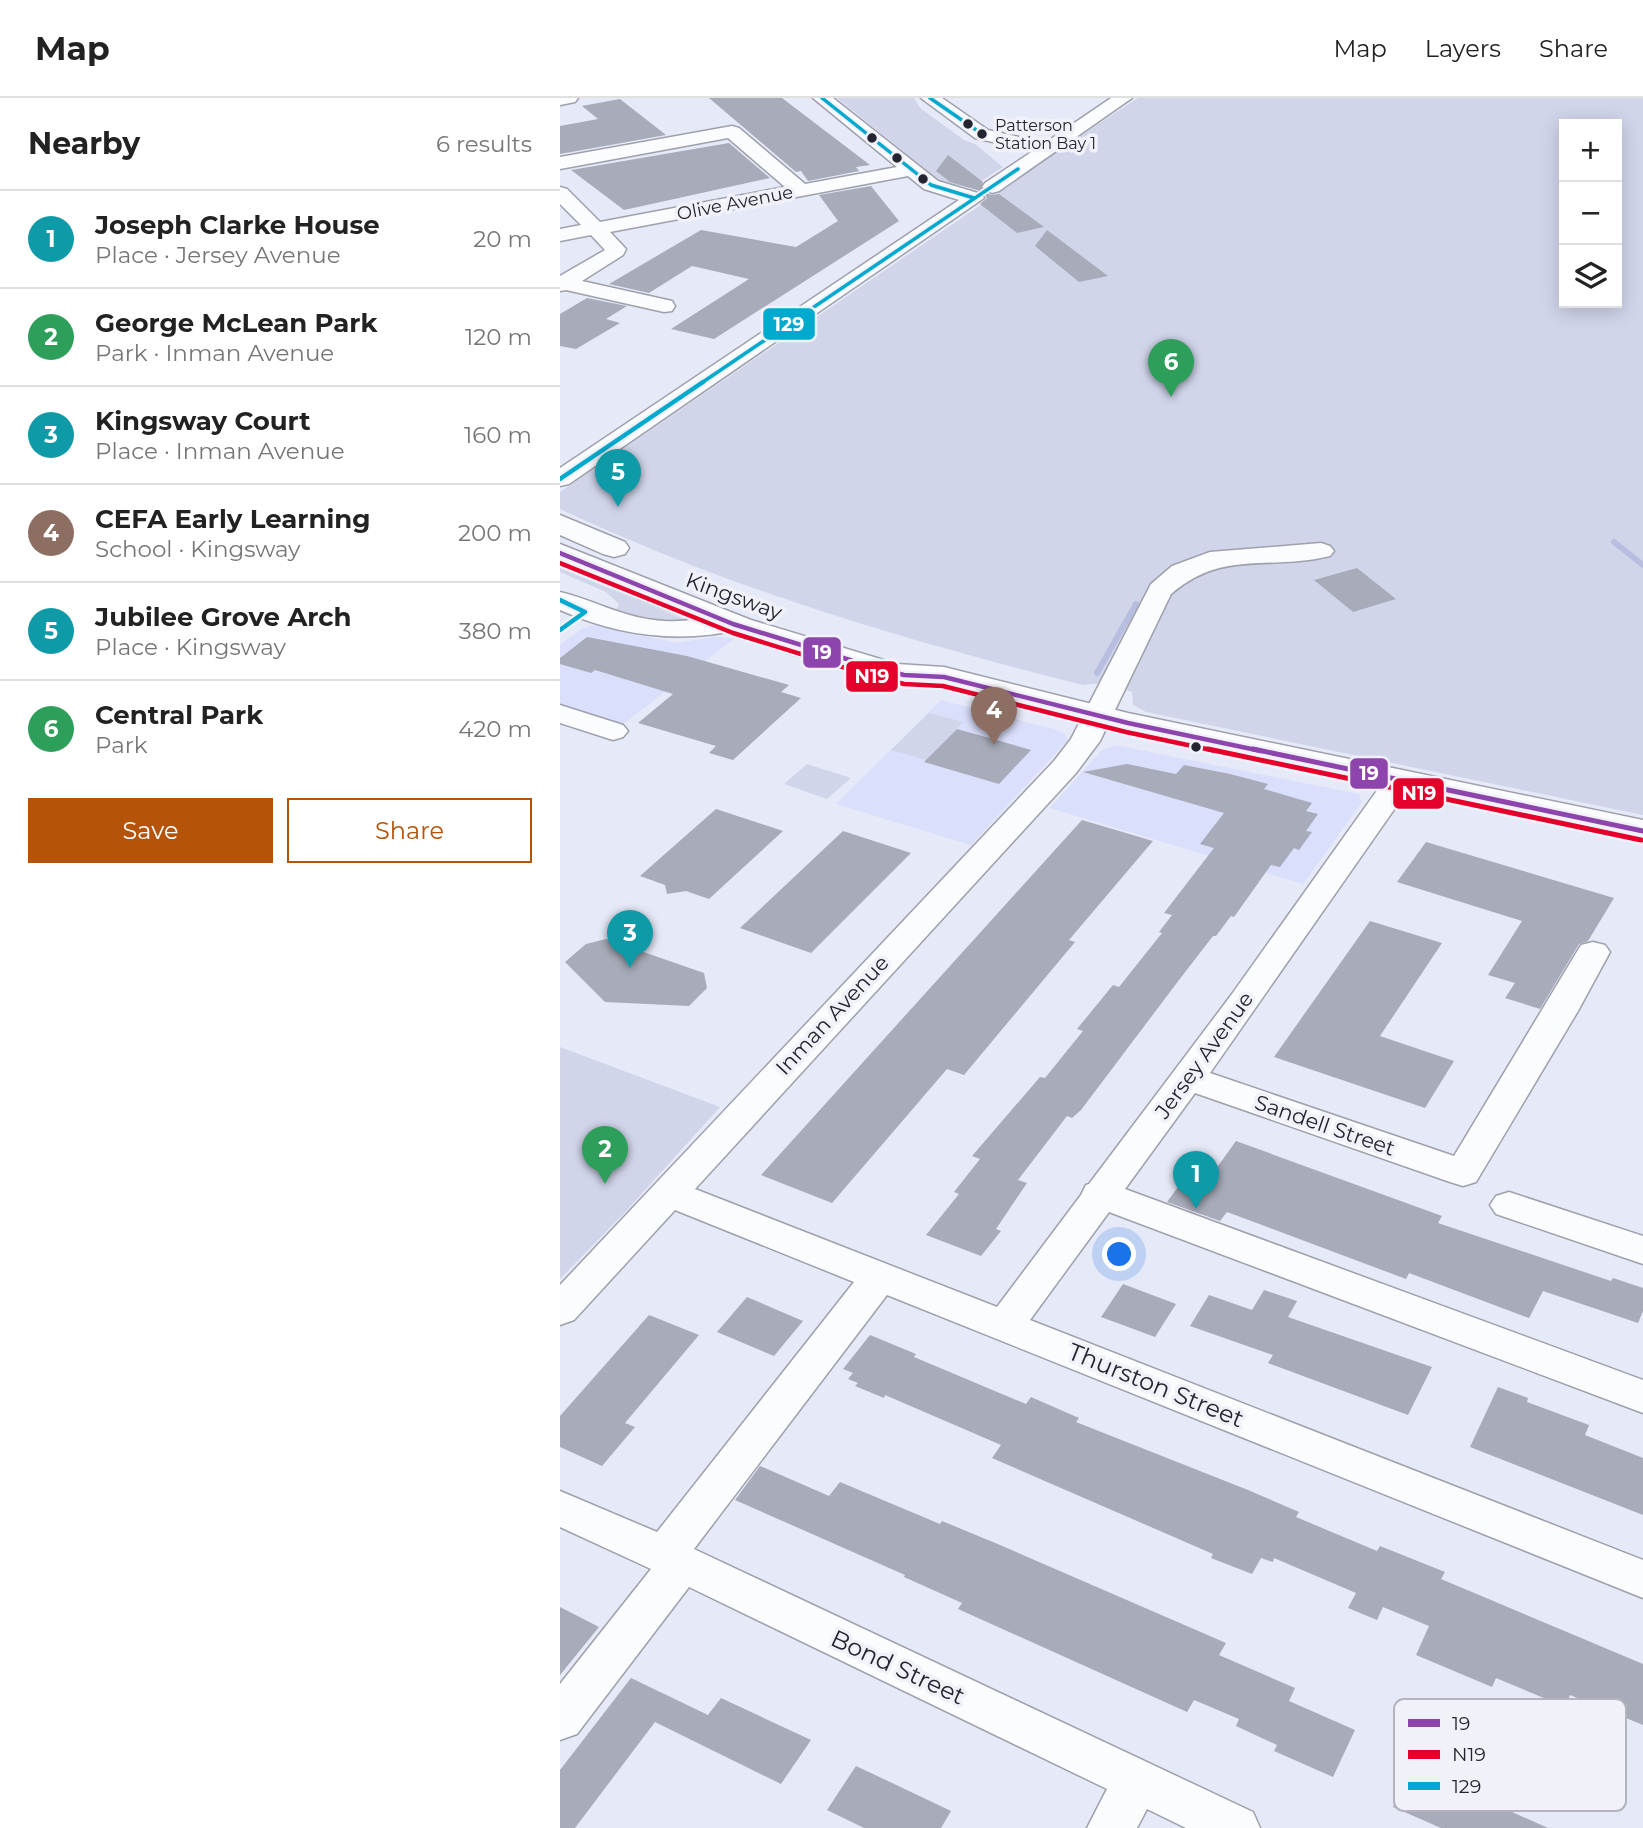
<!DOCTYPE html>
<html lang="en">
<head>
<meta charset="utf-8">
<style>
	:root { --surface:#fff; --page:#f6f6f6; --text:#222; --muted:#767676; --line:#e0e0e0; --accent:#b45309 }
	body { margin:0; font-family:Montserrat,sans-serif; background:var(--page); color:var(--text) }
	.controls { position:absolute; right:21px; top:21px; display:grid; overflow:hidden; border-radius:0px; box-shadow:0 4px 18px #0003 }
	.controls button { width:63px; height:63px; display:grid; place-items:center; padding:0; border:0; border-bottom:2px solid var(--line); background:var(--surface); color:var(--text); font:35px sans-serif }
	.you { position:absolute; left:560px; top:1157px; width:24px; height:24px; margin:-18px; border:5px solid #fff; border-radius:50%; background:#1a73e8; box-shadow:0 0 0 10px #1a73e833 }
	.badge { display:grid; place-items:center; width:46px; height:46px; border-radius:50%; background:var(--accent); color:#fff; font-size:23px; font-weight:700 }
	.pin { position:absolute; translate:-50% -58px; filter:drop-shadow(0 2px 4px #0008) }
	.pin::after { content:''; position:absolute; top:37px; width:24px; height:21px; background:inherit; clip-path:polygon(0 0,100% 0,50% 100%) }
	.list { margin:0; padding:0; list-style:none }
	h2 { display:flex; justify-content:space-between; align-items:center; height:91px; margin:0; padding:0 28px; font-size:30px }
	h2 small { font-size:23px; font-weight:400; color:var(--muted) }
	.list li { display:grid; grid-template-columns:46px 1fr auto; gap:21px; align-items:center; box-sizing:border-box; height:98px; padding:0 28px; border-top:2px solid var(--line) }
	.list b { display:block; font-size:26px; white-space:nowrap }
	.list p { margin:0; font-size:23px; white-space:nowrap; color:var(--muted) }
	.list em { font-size:23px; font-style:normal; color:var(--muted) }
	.actions { display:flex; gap:14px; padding:21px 28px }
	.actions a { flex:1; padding:16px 0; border:2px solid var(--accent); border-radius:0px; text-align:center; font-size:24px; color:var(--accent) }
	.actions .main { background:var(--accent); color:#fff }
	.icon { flex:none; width:38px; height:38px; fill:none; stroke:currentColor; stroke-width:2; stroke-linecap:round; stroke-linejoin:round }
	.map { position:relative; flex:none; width:1083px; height:1730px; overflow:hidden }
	header { display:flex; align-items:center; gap:42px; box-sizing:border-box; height:98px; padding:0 35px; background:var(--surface); border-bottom:2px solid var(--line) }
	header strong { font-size:33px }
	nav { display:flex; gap:38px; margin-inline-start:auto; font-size:24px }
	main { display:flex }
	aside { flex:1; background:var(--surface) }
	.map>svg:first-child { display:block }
	.built { fill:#dadffb }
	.green { fill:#d1d5ea; fill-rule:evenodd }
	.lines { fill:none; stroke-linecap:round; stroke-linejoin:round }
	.stream { stroke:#b8bedf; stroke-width:6 }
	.building { fill:#a8abb9 }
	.minor-casing { stroke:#9ea0ac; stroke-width:3 }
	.major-casing { stroke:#9ea0ac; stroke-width:3 }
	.minor { fill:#fbfcfe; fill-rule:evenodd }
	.major { fill:#fbfcfe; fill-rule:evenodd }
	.bus-1-far1-casing { stroke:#f1f2f9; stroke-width:9 }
	.bus-1-casing { stroke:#f1f2f9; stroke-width:10 }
	.bus-2-far1-casing { stroke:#f1f2f9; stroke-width:9 }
	.bus-2-casing { stroke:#f1f2f9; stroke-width:10 }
	.bus-3-far1-casing { stroke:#f1f2f9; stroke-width:7 }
	.bus-3-casing { stroke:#f1f2f9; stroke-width:9 }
	.bus-1-far1 { stroke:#8e44ad; stroke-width:4.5 }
	.bus-1 { stroke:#8e44ad; stroke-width:5 }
	.bus-2-far1 { stroke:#e4002b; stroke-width:4.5 }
	.bus-2 { stroke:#e4002b; stroke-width:5 }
	.bus-3-far1 { stroke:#00a9ce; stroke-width:3.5 }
	.bus-3 { stroke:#00a9ce; stroke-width:4.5 }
	.bus-dot { fill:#222430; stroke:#f1f2f9; stroke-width:2.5 }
	.labels { text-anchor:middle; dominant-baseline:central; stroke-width:7; stroke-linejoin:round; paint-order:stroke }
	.far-bus-label { font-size:16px; fill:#222430; stroke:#f1f2f9; text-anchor:start }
	.far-street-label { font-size:18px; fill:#222430; stroke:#f1f2f9 }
	.street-label { font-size:21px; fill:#222430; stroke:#f1f2f9 }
	.near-street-label { font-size:24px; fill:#222430; stroke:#f1f2f9 }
	.key { fill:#f1f2f9; stroke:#b3b4bd; stroke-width:2 }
	.key-label { font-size:19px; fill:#222430 }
	.line-badge { stroke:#f1f2f9; stroke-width:2.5 }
	.badge-label { font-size:19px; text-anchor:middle; font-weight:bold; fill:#fff }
</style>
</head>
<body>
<header>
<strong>Map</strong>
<nav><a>Map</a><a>Layers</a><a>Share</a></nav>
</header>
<main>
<aside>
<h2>Nearby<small>6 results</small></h2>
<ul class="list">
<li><span class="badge" style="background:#0f9aa8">1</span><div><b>Joseph Clarke House</b><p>Place · Jersey Avenue</p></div><em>20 m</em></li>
<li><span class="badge" style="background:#2e9e5b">2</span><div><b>George McLean Park</b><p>Park · Inman Avenue</p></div><em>120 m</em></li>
<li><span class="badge" style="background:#0f9aa8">3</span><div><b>Kingsway Court</b><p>Place · Inman Avenue</p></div><em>160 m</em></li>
<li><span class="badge" style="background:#8d6e63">4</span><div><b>CEFA Early Learning</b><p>School · Kingsway</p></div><em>200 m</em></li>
<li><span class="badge" style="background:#0f9aa8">5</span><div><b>Jubilee Grove Arch</b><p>Place · Kingsway</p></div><em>380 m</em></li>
<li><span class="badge" style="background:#2e9e5b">6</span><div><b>Central Park</b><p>Park</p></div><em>420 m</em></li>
</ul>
<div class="actions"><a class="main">Save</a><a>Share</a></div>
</aside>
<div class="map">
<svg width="1083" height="1730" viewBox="0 0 1083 1730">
	<rect width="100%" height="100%" fill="#e6e9f7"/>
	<!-- built -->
	<path class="built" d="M38,526L54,532L118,545L153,539L175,540L46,639L0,625V547L21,531Z
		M381,602L497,632L505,636L508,642L411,747L276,706Z
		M555,647L794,695L799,697L802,704L743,786L490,710L542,652Z"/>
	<!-- green -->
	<path class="green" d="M277,0H354L360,10L404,42L415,46L443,69L412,89L384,86Z
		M578,0H1083V717L586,614L573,607L572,594L542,585L523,587C340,541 171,491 0,411V394L453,85L467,73ZM1004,26H1057V205H1004Z
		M0,470L128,523L108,525L56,514L59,506L46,494L0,474Z
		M369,615L403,624L366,662L331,652Z
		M247,666L291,680L267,701L224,686Z
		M0,949L160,1009L67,1112L0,1181Z"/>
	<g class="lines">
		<!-- stream -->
		<path class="stream" d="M1054,444L1083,467
			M537,575L576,506"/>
	</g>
	<!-- building -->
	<path class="building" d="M149,0H222L310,67L296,69L299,73L248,83L241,73L236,74Z
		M60,1L106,37L0,56V28L38,21L22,8Z
		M169,45L210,80L64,112L11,72Z
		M388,57L423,84L421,91L431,97L439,96L484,129L457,135L420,106L427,100L423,94L390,84L376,73Z
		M311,88L339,123L154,241L111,231L189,181L132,168L89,195L49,186L141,132L236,149L278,123L259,97Z
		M487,132L548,178L519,184L475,148Z
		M27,200L67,208L46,221L60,225L16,251L0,248V216Z
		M797,470L836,501L793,514L754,482Z
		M27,539L127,558L229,587L221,594L241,600L173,662L149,655L156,648L78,625L113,596L35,572L31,575L0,566V560Z
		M397,631L440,643L471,652L439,686L364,664Z
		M567,666L616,676L624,667L670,676L708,686L704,691L752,705L746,713L758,716L746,733L752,734L739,752L734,750L720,769L711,767L674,819L671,818L656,838H653L619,882L521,1012L512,1020L507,1018L458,1082L467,1085L436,1131L441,1133L421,1158L366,1137L399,1096L394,1094L420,1061L412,1058L480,979L485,980L523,933L517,931L553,887L559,889L602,835L599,834L612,817L604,815L654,750L640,746L664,715L523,674Z
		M156,711L223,733L149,801L126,793L107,796L105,787L80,778Z
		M522,722L593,743L509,842L515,844L404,977L387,971L272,1105L201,1077Z
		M283,733L351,755L251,855L180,830Z
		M866,744L1054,800L1028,843L1019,846L980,911L945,900L955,885L928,877L962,823L837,784Z
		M810,823L882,845L820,938L894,963L865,1010L714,959Z
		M46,841L144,875L147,890L129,908L45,904L5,864L26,846Z
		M676,1043L882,1118L878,1125L1051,1183L1053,1180L1083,1190V1213L1078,1225L983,1193L969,1220L849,1175L846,1181L667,1114L660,1123L607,1104L618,1089L633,1095L653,1067L658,1068Z
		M563,1186L616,1206L595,1239L541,1219Z
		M704,1192L737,1203L728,1219L872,1269L848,1317L708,1265L713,1257L630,1228L649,1197L692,1212Z
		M187,1199L243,1223L214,1258L157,1234Z
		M89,1217L139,1237L65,1325L75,1329L42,1368L0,1349V1318Z
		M310,1237L356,1256L354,1259L466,1306L471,1299L519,1320L516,1324L688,1392L739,1414L736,1419L817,1453L820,1448L885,1474L881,1481L1083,1566V1627L1010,1597L1005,1609L936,1580L932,1589L856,1557L869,1528L823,1509L817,1522L788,1510L796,1495L714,1460L713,1464L701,1460L692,1476L651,1460L653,1456L432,1360L441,1347L325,1297L324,1300L295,1288L298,1285L288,1281L293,1275L283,1271Z
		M938,1289L968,1300L967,1304L1029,1327L1025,1337L1083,1360V1417L910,1349Z
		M200,1368L269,1398L280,1384L380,1426L382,1423L440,1447L666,1545L659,1557L735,1590L729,1603L795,1632L773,1679L714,1653L717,1647L676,1628L679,1621L634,1602L627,1614L398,1511L402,1505L344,1479L345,1477L175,1402Z
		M0,1509L39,1529L0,1577Z
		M71,1580L148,1617L161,1600L251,1642L221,1686L95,1624L15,1730H0V1672Z
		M296,1668L330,1684L391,1713L381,1730H304L267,1712Z
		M847,1677L897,1699L901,1691L988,1730H881L833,1709Z"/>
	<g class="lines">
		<!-- minor casing -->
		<g class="minor-casing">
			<path id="minor" d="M0,0H18L15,4L0,7Z
				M253,0H273L378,83L421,96L424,100L9,386L0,388V370L399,102L364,91L348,78L50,134L66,151L63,157L22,183L112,203L115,208L112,213L104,214L6,192L0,193V178L45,152L31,137L0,143V131L21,127L0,106V89L7,91L40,124L225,89L168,40L0,71V59L172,28L179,30L245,86L337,69Z
				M361,0H382L428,32L485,45L551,0H572L439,93L432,95L422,89L425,85L473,53L415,40Z
				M761,445L770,448L774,453L770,458C710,473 663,451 611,496L540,643L516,675L135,1091L437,1209L521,1097L526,1087L529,1086L672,896L828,677L839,674L850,677L854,683L650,975L894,1058L1021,847L1033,844L1045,847L1050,854L1018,913L916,1084L903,1088L890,1084L635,995L565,1091L1083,1282V1315L549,1114L470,1222L1083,1462V1500L327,1197L134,1451L693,1714L700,1730H626L587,1711L577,1730H527L547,1691L129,1489L17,1636L0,1642V1586L91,1471L0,1429V1393L97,1434L294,1184L115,1112L14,1222L0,1227V1187L494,663L511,641L591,486L612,468L650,454Z
				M0,494C37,503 65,521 105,523C129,525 163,515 182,519L186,525L182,531C119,546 59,538 0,512Z
				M0,607L63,627L68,633L63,639L53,642L0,625Z
				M949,1094L1083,1138V1166L936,1116L930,1107L936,1098Z"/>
		</g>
		<!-- major casing -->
		<g class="major-casing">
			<path id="major" d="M0,417L65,444L69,450L65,456L54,459L43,456L0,437Z
				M0,446L191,522L337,566L384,569L568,615L1083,722V744C859,696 634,652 412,596C380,588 349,589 318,581C208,553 103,513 0,466Z"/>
		</g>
		<!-- minor -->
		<use href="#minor" class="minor"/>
		<!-- major -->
		<use href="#major" class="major"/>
		<!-- bus-1-far1 casing -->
		<g class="bus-1-far1-casing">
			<path id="bus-1-far1" d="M0,455L173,526L306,567L344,577L384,579L568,625L701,653"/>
		</g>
		<!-- bus-1 casing -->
		<g class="bus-1-casing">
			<path id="bus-1" d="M693,651L1083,733"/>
		</g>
		<!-- bus-2-far1 casing -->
		<g class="bus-2-far1-casing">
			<path id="bus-2-far1" d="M0,465L173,535L305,576L344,586L383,588L566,634L656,653"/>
		</g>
		<!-- bus-2 casing -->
		<g class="bus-2-casing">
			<path id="bus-2" d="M648,651L1081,742"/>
		</g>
		<!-- bus-3-far1 casing -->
		<g class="bus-3-far1-casing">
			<path id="bus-3-far1" d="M262,0L371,87L414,100
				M370,0L422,36
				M140,286L458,71"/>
		</g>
		<!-- bus-3 casing -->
		<g class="bus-3-casing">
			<path id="bus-3" d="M0,381L143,284
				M0,502L25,514L0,532"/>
		</g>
		<!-- bus-1-far1 -->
		<use href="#bus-1-far1" class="bus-1-far1"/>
		<!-- bus-1 -->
		<use href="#bus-1" class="bus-1"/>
		<!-- bus-2-far1 -->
		<use href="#bus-2-far1" class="bus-2-far1"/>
		<!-- bus-2 -->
		<use href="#bus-2" class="bus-2"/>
		<!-- bus-3-far1 -->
		<use href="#bus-3-far1" class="bus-3-far1"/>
		<!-- bus-3 -->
		<use href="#bus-3" class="bus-3"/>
	</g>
	<!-- markers -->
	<g class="bus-dot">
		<circle cx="408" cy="26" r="6"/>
		<circle cx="422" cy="36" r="6"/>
		<circle cx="312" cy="40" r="6"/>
		<circle cx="337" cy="60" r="6"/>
		<circle cx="363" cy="81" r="6"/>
		<circle cx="636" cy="649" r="6"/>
	</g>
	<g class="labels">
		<!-- far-bus labels -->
		<g class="far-bus-label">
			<text x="435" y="27">Patterson<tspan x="435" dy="18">Station Bay 1</tspan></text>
		</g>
		<!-- far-street labels -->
		<g class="far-street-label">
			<text transform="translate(175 105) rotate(-11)">Olive Avenue</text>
		</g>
		<!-- street labels -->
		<g class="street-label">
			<text transform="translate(174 498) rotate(20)">Kingsway</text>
			<text transform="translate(272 917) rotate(-47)">Inman Avenue</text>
			<text transform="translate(644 957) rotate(-54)">Jersey Avenue</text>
			<text transform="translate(765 1027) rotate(19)">Sandell Street</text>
		</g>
		<!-- near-street labels -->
		<g class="near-street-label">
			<text transform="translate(596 1287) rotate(22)">Thurston Street</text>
			<text transform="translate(338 1569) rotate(25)">Bond Street</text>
		</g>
	</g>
	<!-- legend -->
	<rect x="834" y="1601" width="232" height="112" rx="10" class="key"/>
	<rect x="848" y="1621" width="32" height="8" fill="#8e44ad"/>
	<rect x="848" y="1652" width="32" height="9" fill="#e4002b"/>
	<rect x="848" y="1684" width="32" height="8" fill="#00a9ce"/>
	<g class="key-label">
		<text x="892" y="1632">19</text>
		<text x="892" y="1663">N19</text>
		<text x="892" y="1695">129</text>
	</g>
	<g class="line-badge">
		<rect x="202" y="209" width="54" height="34" rx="7" fill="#00a9ce"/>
		<rect x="242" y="538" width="40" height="33" rx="7" fill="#8e44ad"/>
		<rect x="285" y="562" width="54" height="33" rx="7" fill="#e4002b"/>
		<rect x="789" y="659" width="40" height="33" rx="7" fill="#8e44ad"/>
		<rect x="832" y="679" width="53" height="33" rx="7" fill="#e4002b"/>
	</g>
	<g class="badge-label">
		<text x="229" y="233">129</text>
		<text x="262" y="561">19</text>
		<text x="312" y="585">N19</text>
		<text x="809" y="682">19</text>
		<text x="859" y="702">N19</text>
	</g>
</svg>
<div class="controls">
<button>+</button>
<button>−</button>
<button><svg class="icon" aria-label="layers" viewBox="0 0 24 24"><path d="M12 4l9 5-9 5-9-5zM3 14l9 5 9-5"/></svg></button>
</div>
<div class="you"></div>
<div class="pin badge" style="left:636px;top:1111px;background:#0f9aa8">1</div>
<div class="pin badge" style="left:45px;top:1086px;background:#2e9e5b">2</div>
<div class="pin badge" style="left:70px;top:870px;background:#0f9aa8">3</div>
<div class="pin badge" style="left:434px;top:647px;background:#8d6e63">4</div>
<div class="pin badge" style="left:58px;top:409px;background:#0f9aa8">5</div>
<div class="pin badge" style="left:611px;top:299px;background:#2e9e5b">6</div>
</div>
</main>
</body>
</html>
